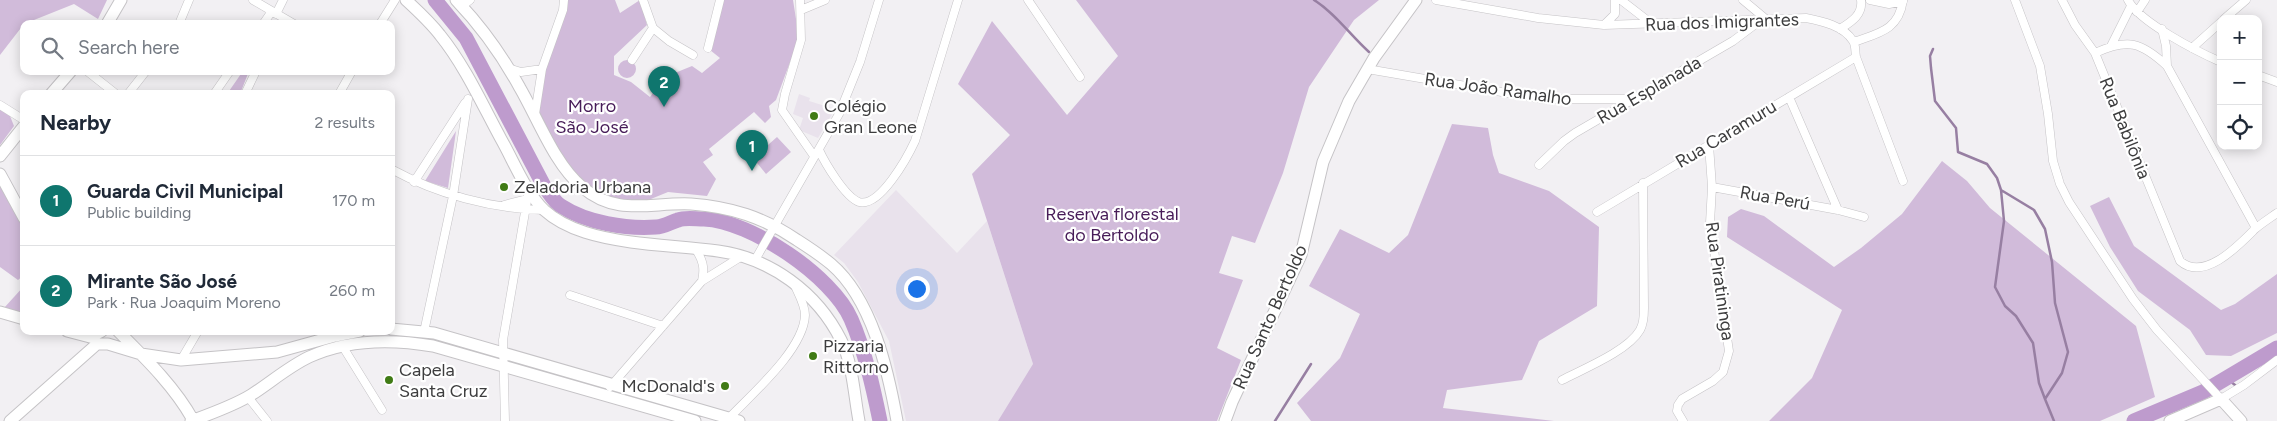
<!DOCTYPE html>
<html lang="en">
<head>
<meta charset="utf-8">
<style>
	:root { --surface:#fff; --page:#f6f6f7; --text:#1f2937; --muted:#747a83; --line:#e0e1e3; --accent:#0f766e }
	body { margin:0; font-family:Figtree,sans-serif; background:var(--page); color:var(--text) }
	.controls { position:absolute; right:15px; top:15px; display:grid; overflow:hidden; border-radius:10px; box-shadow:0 2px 12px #0003 }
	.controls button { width:45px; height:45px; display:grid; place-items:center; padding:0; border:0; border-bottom:1px solid var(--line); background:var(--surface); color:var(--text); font:25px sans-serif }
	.you { position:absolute; left:916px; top:288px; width:18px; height:18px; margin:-12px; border:4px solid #fff; border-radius:50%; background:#1a73e8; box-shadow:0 0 0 8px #1a73e833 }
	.badge { display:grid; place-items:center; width:32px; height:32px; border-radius:50%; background:var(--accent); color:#fff; font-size:16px; font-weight:700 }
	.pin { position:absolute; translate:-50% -41px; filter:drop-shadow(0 1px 2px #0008) }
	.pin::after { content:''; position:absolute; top:26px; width:18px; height:15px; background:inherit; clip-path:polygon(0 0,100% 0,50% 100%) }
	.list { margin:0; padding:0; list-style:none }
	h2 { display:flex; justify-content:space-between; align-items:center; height:65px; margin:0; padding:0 20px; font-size:21px }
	h2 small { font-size:16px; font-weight:400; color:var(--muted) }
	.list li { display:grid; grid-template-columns:32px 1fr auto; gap:15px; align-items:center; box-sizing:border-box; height:90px; padding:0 20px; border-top:1px solid var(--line) }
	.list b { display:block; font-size:19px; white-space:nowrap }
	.list p { margin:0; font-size:16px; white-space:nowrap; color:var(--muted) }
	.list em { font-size:16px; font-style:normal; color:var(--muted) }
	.icon { flex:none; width:28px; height:28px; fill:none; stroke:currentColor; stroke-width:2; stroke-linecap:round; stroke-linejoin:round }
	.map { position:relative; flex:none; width:2277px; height:421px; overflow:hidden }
	.search { position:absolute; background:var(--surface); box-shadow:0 2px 12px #0003; left:20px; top:20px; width:375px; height:55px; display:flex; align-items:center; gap:12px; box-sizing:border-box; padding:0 18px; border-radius:10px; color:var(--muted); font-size:19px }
	.panel { position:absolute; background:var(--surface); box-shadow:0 2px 12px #0003; left:20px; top:90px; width:375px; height:245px; border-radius:10px }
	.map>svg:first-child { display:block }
	.built { fill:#e9e2ec }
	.green { fill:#d1bbda }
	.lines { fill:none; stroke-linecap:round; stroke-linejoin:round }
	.stream { stroke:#977fa2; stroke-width:2.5 }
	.river { stroke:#be9bcd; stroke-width:15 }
	.street-casing { stroke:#c5c3c6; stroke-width:9 }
	.secondary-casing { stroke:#c5c3c6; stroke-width:13 }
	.street { stroke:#fff; stroke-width:8 }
	.secondary { stroke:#fff; stroke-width:11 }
	.poi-dot { fill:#407b15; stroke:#fff; stroke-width:2 }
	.labels { text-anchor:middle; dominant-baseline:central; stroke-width:4.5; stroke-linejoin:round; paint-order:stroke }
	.street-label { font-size:18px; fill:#3d3d3e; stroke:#fff }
	.park-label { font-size:18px; fill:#471c58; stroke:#fff }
	.poi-label { font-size:18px; fill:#3d3d3e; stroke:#fff; text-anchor:start }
</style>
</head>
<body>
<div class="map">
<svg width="2277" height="421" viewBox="0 0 2277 421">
	<rect width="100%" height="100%" fill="#f2f0f3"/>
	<!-- built -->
	<path class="built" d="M799,94L810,98L809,101L835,109L818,138L799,130L803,118L793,114Z
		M896,190L957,253L987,221L1033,364L1014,421H906L889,341L858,282L844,263L834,255Z"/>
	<!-- green -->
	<path class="green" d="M0,0H107L98,19L74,4L24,24L0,55Z
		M568,0H615L620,13L640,0L647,25L614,56V75L631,82L650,97L665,77L692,66L702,73L720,58L710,50L723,0H793L799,38L776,100L769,106L771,117L765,123L754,112L709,149L713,155L703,162L716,179L707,196L668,192L646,201L627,202L615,200L582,186L539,120L537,105L549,52Z
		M1076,0H1379L1354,20L1309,87L1283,173L1255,243L1232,236L1219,273L1243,280L1217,348L1241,360L1217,421H998L1033,364L972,174L1010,135L958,84L992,21L1067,115L1118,56Z
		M618 69a9 9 0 1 1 18 0a9 9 0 1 1-18 0Z
		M243,71H249L240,94H227Z
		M0,109L10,116L14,126L0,145Z
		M1452,124L1488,128L1493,155L1499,173L1549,191L1599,227L1597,306L1539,341L1522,380L1447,390L1443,408L1554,421H1311L1297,403L1340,358L1360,314L1309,286L1340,229L1389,253L1408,235Z
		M456,131L448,188L425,181Z
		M777,137L791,152L766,174L753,158Z
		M1942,161L1967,181L1990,208L2136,326L2155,397L2100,421H1769L1812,378L1842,310L1727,237L1728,217L1741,209L1764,216L1834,267L1861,248L1902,214Z
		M0,185L24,227V275L18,280L0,267Z
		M2109,197L2134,246L2221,310L2235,304L2277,274V333L2231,356L2206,355L2190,330L2138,291L2110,247L2090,206Z
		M24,286V314L4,308Z"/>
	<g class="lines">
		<!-- stream -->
		<path class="stream" d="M1314,0C1335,13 1350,35 1369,52
			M1933,49L1930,56L1931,68L1935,101L1956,128L1958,152L1987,164L1997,178L2001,190L2034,210L2045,229L2052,262L2055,303L2068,352L2062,373L2045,399L2054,421
			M2001,190L2004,221L1995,287L2005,306L2016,316L2033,343L2039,383L2045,399
			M2226,378L2235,385
			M1275,421L1311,364"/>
		<!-- river -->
		<path class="river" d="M435,0L466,38L544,186C549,192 554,202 561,206C587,223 626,229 656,227C664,227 671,222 678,220C685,217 696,219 704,219C751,221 832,276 851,319C865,351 873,387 880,421
			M2134,421L2203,392L2277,348"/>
		<!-- street casing -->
		<g class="street-casing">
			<path id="street" d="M253,0L294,24
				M643,0L653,28L669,41L693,55
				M800,0L801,40L785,94L782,110L814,156
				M1028,0L1080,77
				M1436,0L1538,18L1604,25L1806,18C1822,21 1844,26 1853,41C1856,45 1855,52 1856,57L1903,181
				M1621,0L1652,24
				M1743,0L1767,20
				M1870,0L1889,4L1903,1
				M2015,0L2040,66L2048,114L2053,161L2060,184L2069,202L2133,299L2157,330L2221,399L2244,385L2277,360
				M2062,0L2075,25L2095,53L2180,261C2204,282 2238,246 2255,229C2262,223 2270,218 2277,213
				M2128,0C2139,22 2198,52 2221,62
				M462,6L470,0
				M801,10L825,0
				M2137,12L2145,0
				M276,14L283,0
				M2224,19L2246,0
				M179,24L189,0
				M263,24L272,11
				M380,24L395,0
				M1604,25L1615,14V0
				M1840,29C1851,22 1863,15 1861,0
				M2162,29L2166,46L2167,66L2256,228
				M1854,42C1879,33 1899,30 1903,0
				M2111,46L2131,6
				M708,48L720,0
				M2192,48L2221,22
				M2095,53C2128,38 2141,42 2167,66
				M632,60L653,28
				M508,68L521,72L542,69
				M1367,69L1542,99H1629
				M87,71L116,94
				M2258,75L2277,82
				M128,94L146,71
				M214,94L230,71
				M245,94L256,71
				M339,94L352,71
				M1789,97L1838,210
				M0,105L24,120
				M535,114L542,69L563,10L564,0
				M819,150C825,163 845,197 859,202C880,208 908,156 915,141L958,0
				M1539,165L1564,141L1575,133L1733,41L1761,20
				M391,169C437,194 491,209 544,210
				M414,182L465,103
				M1712,187L1838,210L1864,217
				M504,205L527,199
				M1597,212L1856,57
				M695,248C703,260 705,268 702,281
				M755,260L839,114L860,62L879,0
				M570,295L663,326
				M424,332L453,196L468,99
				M343,347L382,410
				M181,360L198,331
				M1562,380C1583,369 1628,351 1640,330C1644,323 1644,315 1644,308L1643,183
				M610,387L702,281L742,256
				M248,397L267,421
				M730,417C753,393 804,349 805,315C805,305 799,295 795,286
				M505,421L503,340L529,189
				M1683,421L1677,411L1678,405L1682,399L1713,381L1723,372L1729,351L1710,223L1712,187L1709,145"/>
		</g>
		<!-- secondary casing -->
		<g class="secondary-casing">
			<path id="secondary" d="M406,0C418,11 430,22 440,35C465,66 482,104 501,139C514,162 525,191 544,210C567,231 602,238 631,242C660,246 689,247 718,251C770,258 817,292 841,340C853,364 854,395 859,421
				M456,0C481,26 503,57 520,88C538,119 555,165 582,187C617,217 651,202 691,204C731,207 763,217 797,240C808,247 820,255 831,264C872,299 888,370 897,421
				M107,24L121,0
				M51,94L71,71
				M0,156L24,126
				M0,174L24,218
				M0,312L24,319
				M391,329L434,333L739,421
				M67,331L90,337L102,331
				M118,331C145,358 175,387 193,420
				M10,421L97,344H108L141,354L181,360L277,352L335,336L360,331
				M191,421C210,414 233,406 251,395C270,383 288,367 309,357C348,339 392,339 433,346L695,421
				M1225,421L1232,402L1301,255L1323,162L1349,101L1374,58L1416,0
				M2170,421L2221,399L2241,421"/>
		</g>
		<!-- street -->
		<use href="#street" class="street"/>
		<!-- secondary -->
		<use href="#secondary" class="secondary"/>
	</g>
	<!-- markers -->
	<g class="poi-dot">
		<circle cx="814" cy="116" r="5"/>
		<circle cx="504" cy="187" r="5"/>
		<circle cx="813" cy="356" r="5"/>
		<circle cx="389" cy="380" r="5"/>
		<circle cx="725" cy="386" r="5"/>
	</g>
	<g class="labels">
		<!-- street labels -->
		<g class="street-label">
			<text transform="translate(1722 22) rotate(-2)">Rua dos Imigrantes</text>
			<text transform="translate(1498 89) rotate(8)">Rua João Ramalho</text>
			<text transform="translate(1649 90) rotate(-30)">Rua Esplanada</text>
			<text transform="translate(2125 128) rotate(68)">Rua Babilônia</text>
			<text transform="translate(1726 134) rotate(-31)">Rua Caramuru</text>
			<text transform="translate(1775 198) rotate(10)">Rua Perú</text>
			<text transform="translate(1720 281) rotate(82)">Rua Piratininga</text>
			<text transform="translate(1270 317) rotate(-66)">Rua Santo Bertoldo</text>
		</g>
		<!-- park labels -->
		<g class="park-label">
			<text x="592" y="106">Morro<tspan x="592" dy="21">São José</tspan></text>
			<text x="1112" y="214">Reserva florestal<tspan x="1112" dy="21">do Bertoldo</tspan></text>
		</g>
		<!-- poi labels -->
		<g class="poi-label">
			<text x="824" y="106">Colégio<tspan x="824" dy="21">Gran Leone</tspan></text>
			<text x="514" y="187">Zeladoria Urbana</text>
			<text x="823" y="346">Pizzaria<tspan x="823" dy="21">Rittorno</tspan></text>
			<text x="399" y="370">Capela<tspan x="399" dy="21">Santa Cruz</tspan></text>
			<text x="715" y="386" text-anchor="end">McDonald's</text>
		</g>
	</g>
</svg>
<div class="controls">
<button>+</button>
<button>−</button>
<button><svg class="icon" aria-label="locate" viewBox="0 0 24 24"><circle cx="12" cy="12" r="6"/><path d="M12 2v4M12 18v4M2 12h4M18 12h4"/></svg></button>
</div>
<div class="you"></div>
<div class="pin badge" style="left:752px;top:171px">1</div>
<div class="pin badge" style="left:664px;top:107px">2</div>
<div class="search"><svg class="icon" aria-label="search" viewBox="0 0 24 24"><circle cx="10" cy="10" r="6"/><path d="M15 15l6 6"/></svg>Search here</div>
<section class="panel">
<h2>Nearby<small>2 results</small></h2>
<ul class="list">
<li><span class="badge">1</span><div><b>Guarda Civil Municipal</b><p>Public building</p></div><em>170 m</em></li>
<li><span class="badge">2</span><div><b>Mirante São José</b><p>Park · Rua Joaquim Moreno</p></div><em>260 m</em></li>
</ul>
</section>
</div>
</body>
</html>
